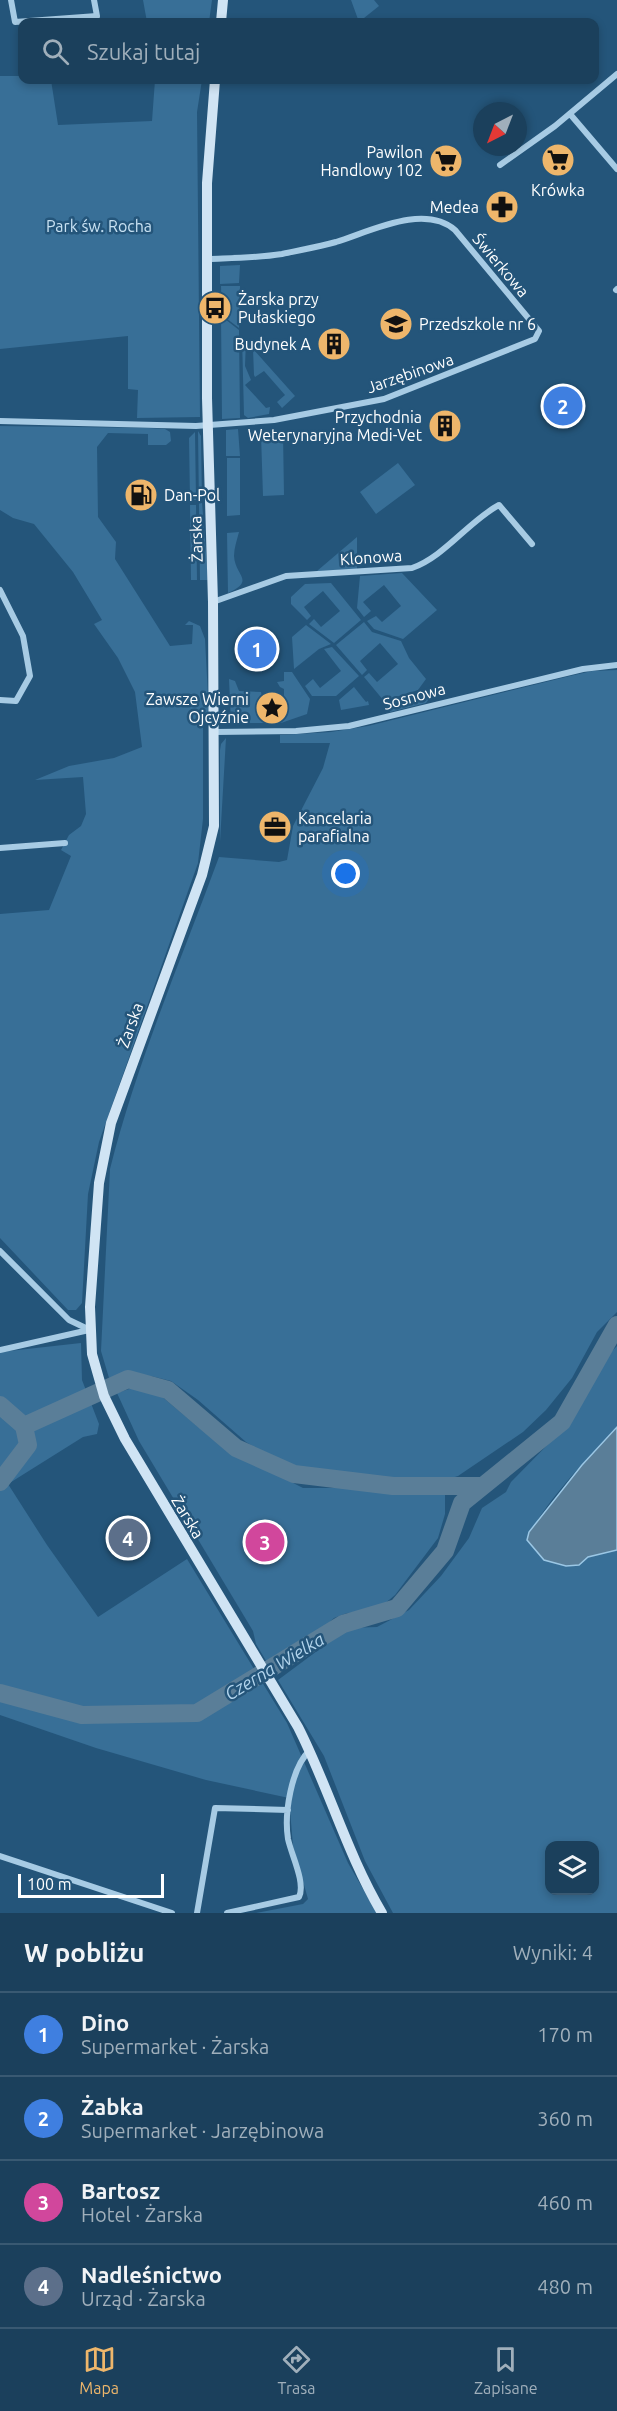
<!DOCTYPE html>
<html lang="pl">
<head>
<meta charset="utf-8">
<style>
	:root { --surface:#1b405c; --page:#284b65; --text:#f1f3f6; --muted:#a0afbb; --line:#395972; --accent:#eeb66b }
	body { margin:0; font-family:Ubuntu,sans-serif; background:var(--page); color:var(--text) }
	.controls { position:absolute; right:18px; bottom:18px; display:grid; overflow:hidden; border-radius:12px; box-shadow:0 3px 9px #0003 }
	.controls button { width:54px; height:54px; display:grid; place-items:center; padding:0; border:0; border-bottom:2px solid var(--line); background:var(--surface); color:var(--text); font:30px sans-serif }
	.compass { position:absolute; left:473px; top:102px; width:54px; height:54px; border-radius:50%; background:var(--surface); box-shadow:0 3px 9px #0003; rotate:222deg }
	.scale { position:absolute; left:18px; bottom:15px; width:146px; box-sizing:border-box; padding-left:6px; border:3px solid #fff; border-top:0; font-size:16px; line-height:21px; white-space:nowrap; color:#fff; -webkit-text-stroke:4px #24557a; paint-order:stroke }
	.you { position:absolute; left:346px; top:874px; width:21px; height:21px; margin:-15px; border:4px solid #fff; border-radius:50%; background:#1a73e8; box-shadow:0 0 0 9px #1a73e833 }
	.badge { display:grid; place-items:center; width:39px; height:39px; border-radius:50%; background:var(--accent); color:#fff; font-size:20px; font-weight:700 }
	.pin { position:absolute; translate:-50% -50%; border:3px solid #fff; box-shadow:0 2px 6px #0006 }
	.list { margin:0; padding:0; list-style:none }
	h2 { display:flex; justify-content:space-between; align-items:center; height:78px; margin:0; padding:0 24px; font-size:26px }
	h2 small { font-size:20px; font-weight:400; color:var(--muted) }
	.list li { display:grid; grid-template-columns:39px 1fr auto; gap:18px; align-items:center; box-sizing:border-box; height:84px; padding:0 24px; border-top:2px solid var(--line) }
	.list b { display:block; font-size:22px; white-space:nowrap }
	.list p { margin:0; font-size:20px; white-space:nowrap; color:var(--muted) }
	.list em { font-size:20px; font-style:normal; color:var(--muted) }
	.icon { flex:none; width:33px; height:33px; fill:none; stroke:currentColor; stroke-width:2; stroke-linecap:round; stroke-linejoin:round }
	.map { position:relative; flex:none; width:617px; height:1913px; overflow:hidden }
	.search { position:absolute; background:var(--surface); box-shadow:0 3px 9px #0003; left:18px; right:18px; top:18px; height:66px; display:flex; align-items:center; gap:15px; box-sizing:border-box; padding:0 21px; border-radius:12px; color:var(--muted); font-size:22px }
	.sheet { height:414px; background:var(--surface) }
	nav { display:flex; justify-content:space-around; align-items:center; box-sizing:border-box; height:84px; border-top:2px solid var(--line); background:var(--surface); font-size:16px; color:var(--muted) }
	nav a { display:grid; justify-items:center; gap:3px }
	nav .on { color:var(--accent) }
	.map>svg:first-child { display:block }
	.green { fill:#386f97; fill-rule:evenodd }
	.water { fill:#5a7e98; stroke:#9bc7e5; stroke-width:1.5 }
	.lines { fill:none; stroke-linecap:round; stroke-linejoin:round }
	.river { stroke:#5a7e98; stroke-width:18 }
	.street { stroke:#a7cbe4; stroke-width:6 }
	.secondary { stroke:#d0e4f4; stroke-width:10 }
	.labels { text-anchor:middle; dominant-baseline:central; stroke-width:5; stroke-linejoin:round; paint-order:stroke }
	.poi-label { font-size:16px; fill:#fff; stroke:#24557a; text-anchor:end }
	.park-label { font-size:16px; fill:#c9e2f3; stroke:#24557a }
	.street-label { font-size:16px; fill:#fff; stroke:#24557a }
	.water-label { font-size:18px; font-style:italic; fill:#b2d4ec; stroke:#24557a }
</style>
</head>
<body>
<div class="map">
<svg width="617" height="1913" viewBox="0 0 617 1913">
	<rect width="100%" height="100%" fill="#24557a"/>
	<!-- green -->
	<path class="green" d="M143,0H212L209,22H147Z
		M351,0H374L379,6L359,22Z
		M0,76H22V80H51L58,125L152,121L155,80H202L197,112L200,417L137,418L138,390L128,389V336L0,349Z
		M240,265L239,283L220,284V266Z
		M221,286H240L239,328L222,315Z
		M221,316L239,330L240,418L222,419Z
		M242,337L246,340L245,366L251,380L245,385L266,408L270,407L269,414L248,418L244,415Z
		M253,349L295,396L282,408L277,402L285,395L264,371L255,377L254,375Z
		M0,426L149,428L165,429L170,432L171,441L166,445H148V434L108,433L97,447L98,517L116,542L115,559L170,646L192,644L193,625H185L189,621L200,626L205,639L209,715L203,722V819L198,863L99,1142L88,1194L82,1303L76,1310H68L0,1238V914L49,910L71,856L61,850L69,835L81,826L86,814L83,777L35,780L69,766L114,758L142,747L135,692L118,658L94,624L102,620L73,572L34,524L13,518L0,510Z
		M238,429L240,456H226V430Z
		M198,431L201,436L202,502L208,580H200Z
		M195,432L196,500H190L189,438Z
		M283,433L284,495L263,496L261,435Z
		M227,458H240V515L227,516Z
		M398,463L415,485L376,514L360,492Z
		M190,505H196L197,580H191Z
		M239,532C237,540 234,548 234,556C235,576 256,580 228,593L227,533Z
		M357,537V569L317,571Z
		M402,573L437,610L403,639L374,629L367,621L376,616L382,622L401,606L384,585L363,602L371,611L364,617L357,608L360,576Z
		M331,583L361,620L334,643L309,624L314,619L321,627L340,611L323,591L304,607L311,616L307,620L291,604V597L305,584Z
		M364,622L372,632L401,641L409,658L426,679L418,690L384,701L364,677L369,673L377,682L398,664L380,643L360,661L367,670L362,675L336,645Z
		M306,625L331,644L319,649L294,669L292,637Z
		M332,647L359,676L336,696H312L305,686L313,679L320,688L341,671L324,649Z
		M617,670V1312L597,1332L572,1378L546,1410L523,1432L458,1476L439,1482H395L308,1474L288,1467L246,1442L198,1400L171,1381L151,1376L132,1375L109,1378L101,1351L110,1169C137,1062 181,960 219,857L279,862L287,860L293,826L323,768L330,743H280V735L331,732L368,726L570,676L592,671Z
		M284,672H292L310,699L307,714L281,723H278L277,713H273L274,723H231L229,679L235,681L239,691L261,692L262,697L284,696V689L280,687L277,682L284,681Z
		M354,687L366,702L368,701L369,705L341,710L339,700Z
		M431,696L426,703L390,712L387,704L404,698Z
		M226,738L220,842V750L221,744Z
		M81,1343L82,1380L99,1424L97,1434L83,1437L8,1484L47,1545L98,1617L187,1559L287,1723L348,1863L377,1913H256L303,1904L308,1899L293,1846L289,1798L206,1780L96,1748L0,1715V1352Z
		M617,1346V1427C589,1457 543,1503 527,1540L544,1560L579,1565L588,1557L617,1550V1913H393L365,1861L324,1756L278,1680L348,1628L377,1627L409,1610L441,1576L469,1538L482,1508L506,1492L511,1482L567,1425L587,1385L602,1361ZM550,1846H594V1890H550Z
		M138,1386L149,1388L160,1395L197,1426L246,1459L303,1488H394L438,1491L445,1493V1514L438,1538L395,1595L383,1605L366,1612L347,1613L334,1618L320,1631L268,1664L256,1644L253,1631L139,1441L117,1393Z"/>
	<!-- water -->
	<path class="water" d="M617,1427V1550L588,1557L579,1565L566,1566L544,1560L527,1540L529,1532L582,1465Z"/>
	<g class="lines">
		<!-- river -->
		<path class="river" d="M0,1405L24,1426L128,1379L168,1390L236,1448L294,1474L393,1486H482
			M0,1482L28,1445L24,1426
			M0,1693L82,1715L197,1713L343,1624L397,1608L445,1551L462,1503L562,1422L617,1325"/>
		<!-- street -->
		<path class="street" d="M11,0L15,22L97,16L94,0
			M570,114L617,169
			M500,165L555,126L617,74
			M616,290L617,289
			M0,421L196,426L274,420L384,399L535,339L539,331L455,230C424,203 369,232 336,242C318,247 300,250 282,254C257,258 233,258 208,259
			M0,590L23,636L30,676L16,701L0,700
			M213,602L286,576L412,568C444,557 469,521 499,505L532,544
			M214,732L296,731L349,726L583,669L617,665
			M0,848L65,843
			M0,1251L69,1320L90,1330
			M0,1350L89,1330
			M0,1856L172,1913
			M197,1913L215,1808L288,1810
			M227,1913L299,1897C306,1883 291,1854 288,1839C284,1814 291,1768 310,1750"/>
		<!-- secondary -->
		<path class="secondary" d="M221,22L223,0
			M215,80L207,183V398L213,602L214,826L202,875L111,1123L99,1183L90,1307L92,1354L104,1396L125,1439L298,1727C329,1788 347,1854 382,1913"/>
	</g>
	<!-- icons -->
	<defs>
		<g id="supermarket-disc" transform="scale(1.725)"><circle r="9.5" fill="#eeb66b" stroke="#24557a"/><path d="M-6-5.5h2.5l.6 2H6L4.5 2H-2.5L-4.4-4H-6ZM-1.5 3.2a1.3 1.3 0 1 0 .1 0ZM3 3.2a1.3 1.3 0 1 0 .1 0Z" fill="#111"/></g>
		<g id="pharmacy-disc" transform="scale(1.725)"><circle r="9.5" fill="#eeb66b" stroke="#24557a"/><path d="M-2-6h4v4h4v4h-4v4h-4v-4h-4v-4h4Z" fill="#111"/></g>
		<g id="bus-disc" transform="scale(1.725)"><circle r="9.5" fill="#eeb66b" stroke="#24557a"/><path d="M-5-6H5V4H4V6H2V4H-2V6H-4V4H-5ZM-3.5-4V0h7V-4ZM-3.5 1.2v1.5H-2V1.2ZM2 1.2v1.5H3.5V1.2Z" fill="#111"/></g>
		<g id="school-disc" transform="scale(1.725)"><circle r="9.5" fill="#eeb66b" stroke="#24557a"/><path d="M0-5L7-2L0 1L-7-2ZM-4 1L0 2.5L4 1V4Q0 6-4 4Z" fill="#111"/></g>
		<g id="building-disc" transform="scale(1.725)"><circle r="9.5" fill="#eeb66b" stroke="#24557a"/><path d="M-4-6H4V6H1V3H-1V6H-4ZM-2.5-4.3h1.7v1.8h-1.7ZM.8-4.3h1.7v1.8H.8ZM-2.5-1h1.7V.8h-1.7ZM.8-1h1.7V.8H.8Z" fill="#111"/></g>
		<g id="fuel-disc" transform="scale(1.725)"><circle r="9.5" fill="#eeb66b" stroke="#24557a"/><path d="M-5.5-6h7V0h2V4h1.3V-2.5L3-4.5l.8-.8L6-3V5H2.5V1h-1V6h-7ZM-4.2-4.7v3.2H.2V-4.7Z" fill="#111"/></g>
		<g id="sight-disc" transform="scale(1.725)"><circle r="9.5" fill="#eeb66b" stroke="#24557a"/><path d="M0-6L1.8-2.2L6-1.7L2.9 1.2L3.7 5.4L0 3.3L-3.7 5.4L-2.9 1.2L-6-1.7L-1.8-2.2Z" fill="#111"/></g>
		<g id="office-disc" transform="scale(1.725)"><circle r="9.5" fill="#eeb66b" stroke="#24557a"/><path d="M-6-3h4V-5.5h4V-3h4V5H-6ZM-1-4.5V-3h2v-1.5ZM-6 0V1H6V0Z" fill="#111"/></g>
	</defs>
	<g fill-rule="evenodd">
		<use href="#supermarket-disc" x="558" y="160"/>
		<use href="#supermarket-disc" x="446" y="161"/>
		<use href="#pharmacy-disc" x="502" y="207"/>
		<use href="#bus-disc" x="215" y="308"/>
		<use href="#school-disc" x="396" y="324"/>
		<use href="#building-disc" x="334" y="344"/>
		<use href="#building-disc" x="445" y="426"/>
		<use href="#fuel-disc" x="141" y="495"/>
		<use href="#sight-disc" x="272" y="708"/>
		<use href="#office-disc" x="275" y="827"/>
	</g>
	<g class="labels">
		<!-- poi labels -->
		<g class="poi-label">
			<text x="423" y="152">Pawilon<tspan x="423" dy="18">Handlowy 102</tspan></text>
			<text x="558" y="190" text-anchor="middle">Krówka</text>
			<text x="479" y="207">Medea</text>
			<text x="238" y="299" text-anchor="start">Żarska przy<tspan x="238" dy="18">Pułaskiego</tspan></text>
			<text x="419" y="324" text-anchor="start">Przedszkole nr 6</text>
			<text x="311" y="344">Budynek A</text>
			<text x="422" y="417">Przychodnia<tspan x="422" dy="18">Weterynaryjna Medi-Vet</tspan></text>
			<text x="164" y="495" text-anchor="start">Dan-Pol</text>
			<text x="249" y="699">Zawsze Wierni<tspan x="249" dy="18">Ojcyźnie</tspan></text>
			<text x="298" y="818" text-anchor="start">Kancelaria<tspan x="298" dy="18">parafialna</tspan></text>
		</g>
		<!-- park labels -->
		<g class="park-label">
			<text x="99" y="226">Park św. Rocha</text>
		</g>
		<!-- street labels -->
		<g class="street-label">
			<text transform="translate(501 265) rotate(50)">Świerkowa</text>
			<text transform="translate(410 373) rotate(-19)">Jarzębinowa</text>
			<text transform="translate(196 539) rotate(-92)">Żarska</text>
			<text transform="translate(371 557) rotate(-4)">Klonowa</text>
			<text transform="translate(414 696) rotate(-15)">Sosnowa</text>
			<text transform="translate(130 1025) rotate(-70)">Żarska</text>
			<text transform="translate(188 1517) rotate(59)">Żarska</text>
		</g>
		<!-- water labels -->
		<g class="water-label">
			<text transform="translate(274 1666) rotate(-31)">Czerna Wielka</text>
		</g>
	</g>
</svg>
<div class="controls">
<button><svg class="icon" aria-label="layers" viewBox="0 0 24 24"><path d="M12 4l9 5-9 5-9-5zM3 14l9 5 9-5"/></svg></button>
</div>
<svg class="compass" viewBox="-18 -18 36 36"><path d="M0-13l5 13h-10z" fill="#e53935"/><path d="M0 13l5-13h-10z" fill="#a0afbb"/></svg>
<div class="scale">100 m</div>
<div class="you"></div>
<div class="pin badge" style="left:257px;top:649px;background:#3f7fe0">1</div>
<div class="pin badge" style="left:563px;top:406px;background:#3f7fe0">2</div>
<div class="pin badge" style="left:265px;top:1542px;background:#d1479c">3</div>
<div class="pin badge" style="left:128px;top:1538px;background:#5c6f8a">4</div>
<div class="search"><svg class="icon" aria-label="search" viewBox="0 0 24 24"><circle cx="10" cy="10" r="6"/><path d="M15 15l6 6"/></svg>Szukaj tutaj</div>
</div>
<section class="sheet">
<h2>W pobliżu<small>Wyniki: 4</small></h2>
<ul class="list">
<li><span class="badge" style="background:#3f7fe0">1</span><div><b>Dino</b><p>Supermarket · Żarska</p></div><em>170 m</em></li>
<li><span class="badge" style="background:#3f7fe0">2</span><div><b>Żabka</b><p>Supermarket · Jarzębinowa</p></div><em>360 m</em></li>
<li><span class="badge" style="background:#d1479c">3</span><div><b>Bartosz</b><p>Hotel · Żarska</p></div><em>460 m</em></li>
<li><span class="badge" style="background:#5c6f8a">4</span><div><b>Nadleśnictwo</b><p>Urząd · Żarska</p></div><em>480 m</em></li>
</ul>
</section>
<nav>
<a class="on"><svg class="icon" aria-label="map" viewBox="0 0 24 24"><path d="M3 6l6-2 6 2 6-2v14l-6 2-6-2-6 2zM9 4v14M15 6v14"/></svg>Mapa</a>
<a><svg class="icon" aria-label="directions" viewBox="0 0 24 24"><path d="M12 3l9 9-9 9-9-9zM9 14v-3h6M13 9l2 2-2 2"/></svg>Trasa</a>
<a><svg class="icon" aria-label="saved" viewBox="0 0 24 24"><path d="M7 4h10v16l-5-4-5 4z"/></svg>Zapisane</a>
</nav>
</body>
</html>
